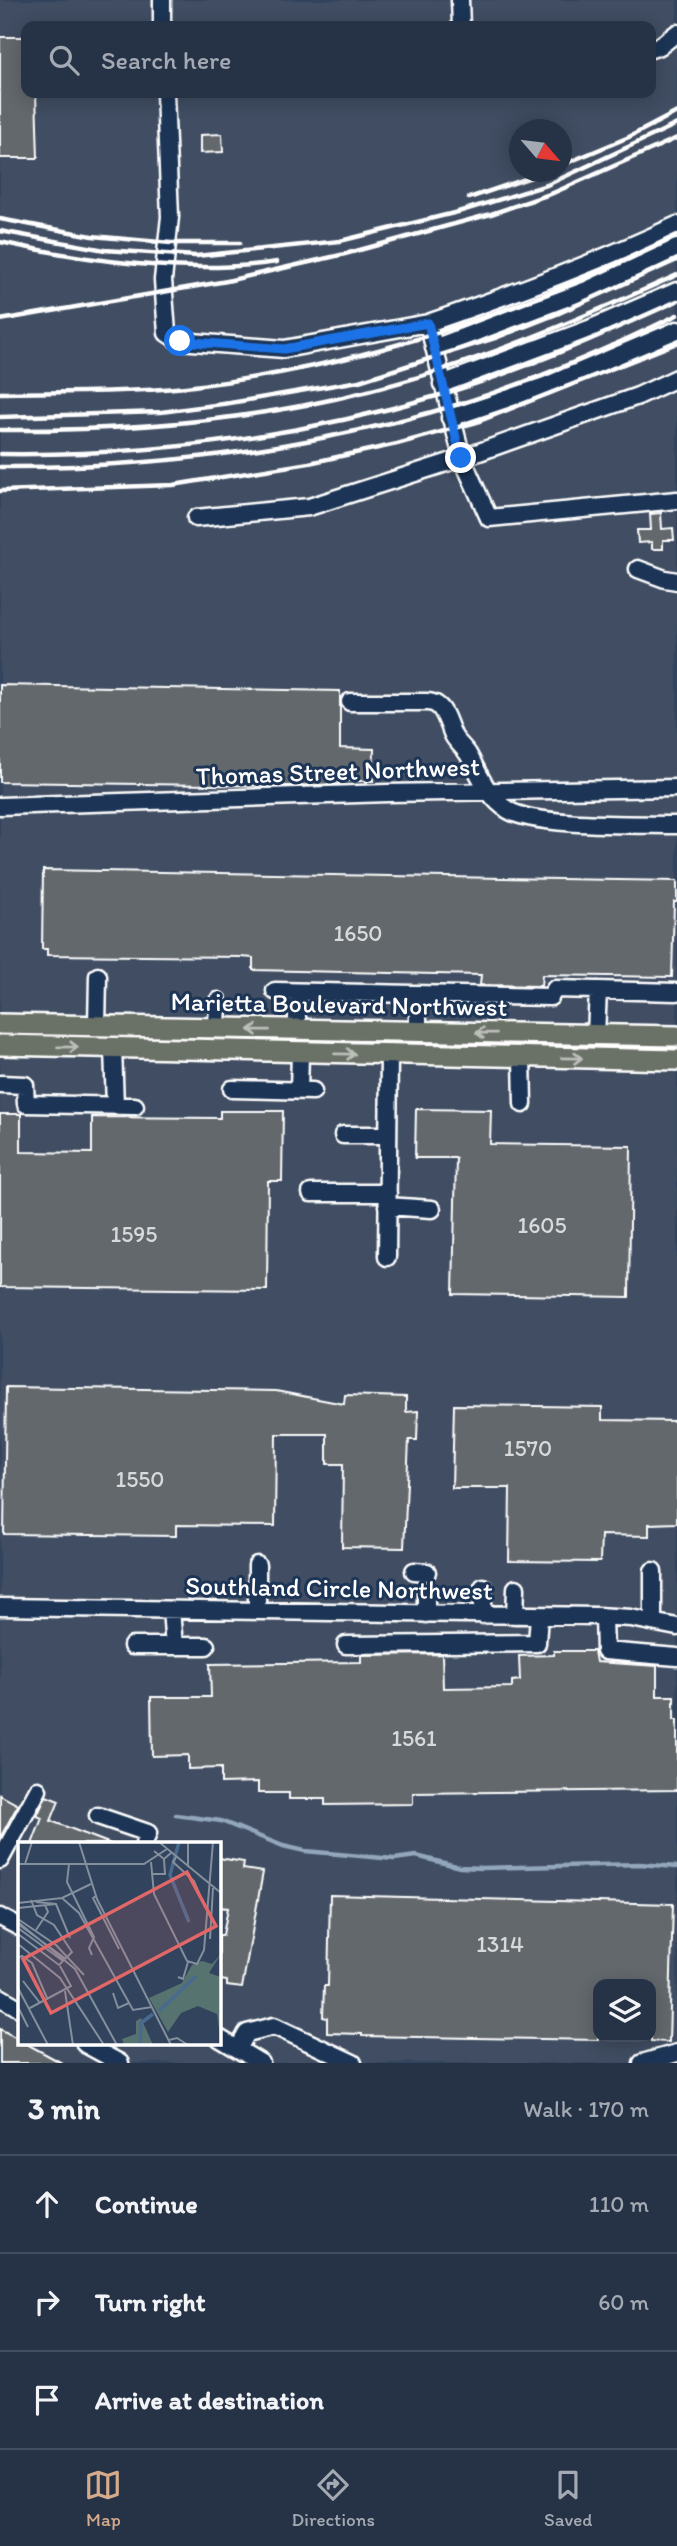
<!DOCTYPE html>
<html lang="en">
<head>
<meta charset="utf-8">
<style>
	:root { --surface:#263346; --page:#323f51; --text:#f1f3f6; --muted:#a4aab3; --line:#424e5f; --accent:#d6ab8b }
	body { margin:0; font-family:Itim,sans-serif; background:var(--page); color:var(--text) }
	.controls { position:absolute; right:21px; bottom:21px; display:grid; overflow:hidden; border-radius:14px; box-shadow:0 4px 18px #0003 }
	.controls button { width:63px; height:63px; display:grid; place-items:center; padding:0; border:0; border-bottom:2px solid var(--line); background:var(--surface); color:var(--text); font:35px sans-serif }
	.compass { position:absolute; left:509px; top:119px; width:63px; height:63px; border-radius:50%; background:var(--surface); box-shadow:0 4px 18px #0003; rotate:118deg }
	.stop { position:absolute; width:21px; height:21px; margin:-16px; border:5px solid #1a73e8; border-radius:50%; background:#fff }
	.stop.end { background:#1a73e8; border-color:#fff; box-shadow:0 2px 7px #0008 }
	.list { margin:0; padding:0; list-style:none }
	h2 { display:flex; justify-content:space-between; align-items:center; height:91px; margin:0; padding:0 28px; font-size:30px }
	h2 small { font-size:23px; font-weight:400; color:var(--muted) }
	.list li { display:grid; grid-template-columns:46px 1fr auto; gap:21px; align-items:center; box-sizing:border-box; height:98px; padding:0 28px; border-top:2px solid var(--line) }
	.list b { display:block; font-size:26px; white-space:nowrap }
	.list em { font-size:23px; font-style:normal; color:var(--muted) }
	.icon { flex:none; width:38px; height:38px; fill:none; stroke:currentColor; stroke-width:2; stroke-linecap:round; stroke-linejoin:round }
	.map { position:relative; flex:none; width:677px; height:2063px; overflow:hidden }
	.search { position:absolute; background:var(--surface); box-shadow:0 4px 18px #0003; left:21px; right:21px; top:21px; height:77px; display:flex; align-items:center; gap:18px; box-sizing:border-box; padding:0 24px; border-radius:14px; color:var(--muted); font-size:26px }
	.sheet { height:385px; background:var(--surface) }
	nav { display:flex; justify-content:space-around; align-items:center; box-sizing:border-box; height:98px; border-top:2px solid var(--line); background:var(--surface); font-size:19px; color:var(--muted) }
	nav a { display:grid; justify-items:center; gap:4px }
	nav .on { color:var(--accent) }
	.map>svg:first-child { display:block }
	.built { fill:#404e62; fill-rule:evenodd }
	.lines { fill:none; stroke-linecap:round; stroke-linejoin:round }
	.stream { stroke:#92a6bc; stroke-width:4.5 }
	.building { fill:#62676c; stroke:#fff; stroke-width:2 }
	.minor-casing { stroke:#fff; stroke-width:21 }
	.major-casing { stroke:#fff; stroke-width:24 }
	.minor { stroke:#1d3557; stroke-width:16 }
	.major { stroke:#6a7166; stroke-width:19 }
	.rail { stroke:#fff; stroke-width:4.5 }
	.oneway { stroke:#bcbfba }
	.route { stroke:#1a73e8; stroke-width:9 }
	.labels { text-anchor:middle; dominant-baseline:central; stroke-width:6; stroke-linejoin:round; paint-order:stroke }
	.number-label { font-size:23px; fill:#d8d9da }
	.street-label { font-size:26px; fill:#fff; stroke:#1d3557 }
	.inset-river { fill:none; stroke:#496a8f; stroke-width:3.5 }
	.inset-road { fill:none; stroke:#848f9e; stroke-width:2 }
	.view { fill:#e26868; fill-opacity:0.15; stroke:#e26868; stroke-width:3.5 }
	.inset-edge { fill:none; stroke:#fff; stroke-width:3.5 }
</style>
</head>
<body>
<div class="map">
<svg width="677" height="2063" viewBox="0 0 677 2063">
	<rect width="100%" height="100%" fill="#32445d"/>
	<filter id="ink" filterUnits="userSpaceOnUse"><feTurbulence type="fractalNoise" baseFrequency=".0143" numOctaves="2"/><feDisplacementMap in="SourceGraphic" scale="14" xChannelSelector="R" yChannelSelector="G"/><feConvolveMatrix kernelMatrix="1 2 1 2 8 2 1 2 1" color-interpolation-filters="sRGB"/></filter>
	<g filter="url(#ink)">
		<!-- built -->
		<path class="built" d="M0,0H677V2063H0ZM26,26H651V93H26ZM520,130H562V172H520ZM19,1844H219V2044H19ZM598,1984H651V2037H598Z"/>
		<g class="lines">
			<!-- stream -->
			<path class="stream" d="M176,1815L221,1821L283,1846L305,1851L394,1859L416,1856L460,1867L483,1868L640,1864L677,1867"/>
		</g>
		<!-- building -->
		<path class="building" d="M0,37H26V93H36L38,158H0Z
			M222,134L223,152L200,153V135Z
			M661,513L662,529L673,528L674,540H663V549H652V542L638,543L637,530H651L650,514Z
			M0,685L340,691V748L374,749L373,781H338L339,784L288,786L0,782Z
			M43,870L677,881V902H674L672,977L542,975L541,986L480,985L481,975L253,970V958L241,957L47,955V949H42Z
			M416,1109L491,1110L490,1144L631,1146L629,1297L453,1294L456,1158H415Z
			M220,1111H283L282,1181H268L267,1290L0,1287V1114H21V1152L92,1153V1117L220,1118Z
			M6,1387L276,1391L344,1404L345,1395L406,1397V1412L418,1411L417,1440H409L404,1548L342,1547L343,1464H327V1434H276L275,1526L176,1525V1536L4,1534Z
			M454,1405L602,1407V1420L677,1421V1523L649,1524V1536L601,1535L600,1562L509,1561L510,1488H452Z
			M554,1651H594L596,1662L657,1666V1696H674V1720H677V1790L413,1793V1804L325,1805V1799H289V1793H258V1782L221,1783V1768L188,1769V1755L152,1756L151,1697H211L210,1664L361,1662V1655L442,1654L443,1688L512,1687V1681L520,1680L519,1656L554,1655Z
			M0,1795L18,1805L0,1838Z
			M46,1796L59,1801L51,1821L111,1844H32L42,1818L37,1816Z
			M219,1858L244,1862L243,1869L263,1872L242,1988L227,1986V1981L221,1980L219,1975V1935H223L228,1908L219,1907Z
			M330,1895L673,1904L669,2042L651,2041V1984H598V2040L362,2036V2034L327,2033V2018L323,2017L324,1986H328Z
			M0,2029L19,2039V2044H27L62,2063H0Z"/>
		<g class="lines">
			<!-- minor casing -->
			<g class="minor-casing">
				<path id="minor" d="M162,0V26
					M460,0L461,26
					M651,49L660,46L677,33
					M165,93L170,217L163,280L167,333L179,341L284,349L428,323
					M677,225C596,263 513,294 428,323L462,458L489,518L677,500
					M434,348L587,290L677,248
					M442,384L589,329L677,291
					M450,418L545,386L677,330
					M196,518L309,507L462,458L638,396L677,378
					M638,569L665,579L677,581
					M350,702H427C429,702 435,703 437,705C446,711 449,728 454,737C458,743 464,748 468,754C479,773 487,797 508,810C535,827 640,824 677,825
					M0,806L388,793L677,788
					M275,991L550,997L555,989L677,992
					M297,992V1030
					M418,994V1032
					M97,1026L98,976
					M217,1029L218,1001
					M596,1035L598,990
					M113,1048L115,1106
					M522,1057L523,1104
					M0,1084L25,1085L26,1104L135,1106
					M232,1089L313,1091
					M299,1091L300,1053
					M343,1135H388
					M311,1193H388
					M387,1206L432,1209
					M387,1257L389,1055
					M257,1565V1611
					M414,1571L427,1572
					M483,1587V1615
					M0,1607L597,1616L631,1618L677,1627
					M171,1610L174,1646
					M426,1614V1592
					M515,1615L516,1588
					M604,1617L605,1651L677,1657
					M653,1622V1571
					M346,1645L537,1643L539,1616
					M132,1646H206
					M98,1816L148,1833L144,1844
					M0,1860L38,1790
					M0,1917L19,1927
					M0,1997L19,2008
					M219,2038L261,2063
					M85,2044L120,2063
					M238,2049L247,2033L274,2026L353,2063
					M642,2063L677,2053"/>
			</g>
			<!-- major casing -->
			<g class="major-casing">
				<path id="major" d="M0,1024L677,1036
					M0,1045L677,1060"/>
			</g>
			<!-- minor -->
			<use href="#minor" class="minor"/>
			<!-- major -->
			<use href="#major" class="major"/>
			<!-- rail -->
			<path class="rail" d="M562,165L629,137L677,112
				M469,198L546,172
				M0,219L92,236L171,243H240
				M0,231L105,250L196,256L340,241L458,212L547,185L677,124
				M0,242C89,261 186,275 277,262
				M0,320L227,281L345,254L491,214L553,193L677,138
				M0,393C62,392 124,393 186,387C323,372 454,333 580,280C613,266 645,250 677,235
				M0,417L161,412L230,403L359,381L498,337L557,314L677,260
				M0,430C121,431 246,422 364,392C473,365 575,321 677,275
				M0,454C148,456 298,437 440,395C522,371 599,336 677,301
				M0,467C154,468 309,449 456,405C532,382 606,350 677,315
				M0,491L173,485L309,463L397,444L477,422L677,343"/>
		</g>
		<!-- one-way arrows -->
		<defs><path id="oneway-shaft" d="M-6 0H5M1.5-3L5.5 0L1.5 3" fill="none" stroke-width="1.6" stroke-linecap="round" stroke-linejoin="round" transform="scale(1.75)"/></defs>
		<g class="oneway">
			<use href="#oneway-shaft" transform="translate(259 1030) rotate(-179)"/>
			<use href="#oneway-shaft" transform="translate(486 1033) rotate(-179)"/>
			<use href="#oneway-shaft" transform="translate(68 1047) rotate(1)"/>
			<use href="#oneway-shaft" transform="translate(345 1054) rotate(1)"/>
			<use href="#oneway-shaft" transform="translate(572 1058) rotate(1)"/>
		</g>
	</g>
	<g class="lines" filter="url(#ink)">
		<!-- route -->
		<path class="route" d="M180,341L284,349L428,323L461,458"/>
	</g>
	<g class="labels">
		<!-- number labels -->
		<g class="number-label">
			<text x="358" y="933">1650</text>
			<text x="542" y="1225">1605</text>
			<text x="134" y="1234">1595</text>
			<text x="528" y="1448">1570</text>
			<text x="140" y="1479">1550</text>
			<text x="414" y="1738">1561</text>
			<text x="500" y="1944">1314</text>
		</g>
		<!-- street labels -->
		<g class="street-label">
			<text transform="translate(338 771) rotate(-2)">Thomas Street Northwest</text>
			<text transform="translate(339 1004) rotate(1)">Marietta Boulevard Northwest</text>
			<text transform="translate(339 1588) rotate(1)">Southland Circle Northwest</text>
		</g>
	</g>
	<!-- overview -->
	<g transform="translate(18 1842)">
		<rect width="203" height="203" fill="#32445d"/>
		<path d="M203,112L191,131L203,135V201L199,172L180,164L163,171L150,190L131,156L164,141L174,123L184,119L194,122ZM123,176L135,203H106L104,197L118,192V179Z" fill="#577370"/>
		<path class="inset-river" d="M161,0L152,33L171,80M141,169L178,134M122,203L123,181L135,172"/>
		<path class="inset-road" d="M61,0L79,57L153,203M141,0L203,51M136,9L146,17L153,11M158,15L155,20L176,39L187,65M133,20L136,52L169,119L179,122L186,108L195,0M0,22H126L149,7M7,22L14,0M51,22L49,40L76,95L71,106L74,113M170,25V0M133,32H147L146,17M78,54L75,56L101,107M44,56L61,71L115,168L134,165M18,60L38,62L52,96M0,61L44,56L73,42M0,66L38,62M0,77L38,103L66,133M0,80L57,127L99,203M0,82L48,117M0,86L45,119M18,88L30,70L27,63M0,92L41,123L54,110L36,83L19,73L13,58M192,97L195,46M0,102L42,136L86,203M0,116L4,114L14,121L29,156M160,135L165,137L170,120M5,139L22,161M0,146L30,203M47,149L55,203M95,151L100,166L111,161M0,165L10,185M10,167L53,144L42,124M151,198L159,196L170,203"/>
		<path class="view" d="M169,30L198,84L33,171L5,117Z"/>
		<rect width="203" height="203" class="inset-edge"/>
	</g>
</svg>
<div class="controls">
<button><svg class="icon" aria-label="layers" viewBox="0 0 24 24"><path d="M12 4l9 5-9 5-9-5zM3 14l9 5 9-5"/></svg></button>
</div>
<svg class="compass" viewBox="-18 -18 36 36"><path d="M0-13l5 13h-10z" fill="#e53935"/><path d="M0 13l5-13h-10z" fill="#a4aab3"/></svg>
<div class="stop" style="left:180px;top:341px"></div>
<div class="stop end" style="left:461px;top:458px"></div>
<div class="search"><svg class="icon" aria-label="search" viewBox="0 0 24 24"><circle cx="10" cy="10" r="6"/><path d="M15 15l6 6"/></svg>Search here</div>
</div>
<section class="sheet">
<h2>3 min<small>Walk · 170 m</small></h2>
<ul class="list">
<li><svg class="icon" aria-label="ahead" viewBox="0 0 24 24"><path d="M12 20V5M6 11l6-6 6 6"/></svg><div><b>Continue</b></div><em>110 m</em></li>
<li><svg class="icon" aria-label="right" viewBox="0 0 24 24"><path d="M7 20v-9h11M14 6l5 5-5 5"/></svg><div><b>Turn right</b></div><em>60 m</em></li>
<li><svg class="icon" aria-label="arrive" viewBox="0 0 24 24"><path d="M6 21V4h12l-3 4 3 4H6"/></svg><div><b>Arrive at destination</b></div></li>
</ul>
</section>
<nav>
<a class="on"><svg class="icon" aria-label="map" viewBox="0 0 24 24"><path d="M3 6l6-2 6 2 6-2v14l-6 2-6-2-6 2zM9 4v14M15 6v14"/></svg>Map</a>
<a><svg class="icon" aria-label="directions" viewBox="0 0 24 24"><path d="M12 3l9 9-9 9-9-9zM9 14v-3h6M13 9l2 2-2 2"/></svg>Directions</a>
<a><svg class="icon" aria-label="saved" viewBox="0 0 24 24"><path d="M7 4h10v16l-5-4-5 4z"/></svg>Saved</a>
</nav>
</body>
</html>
